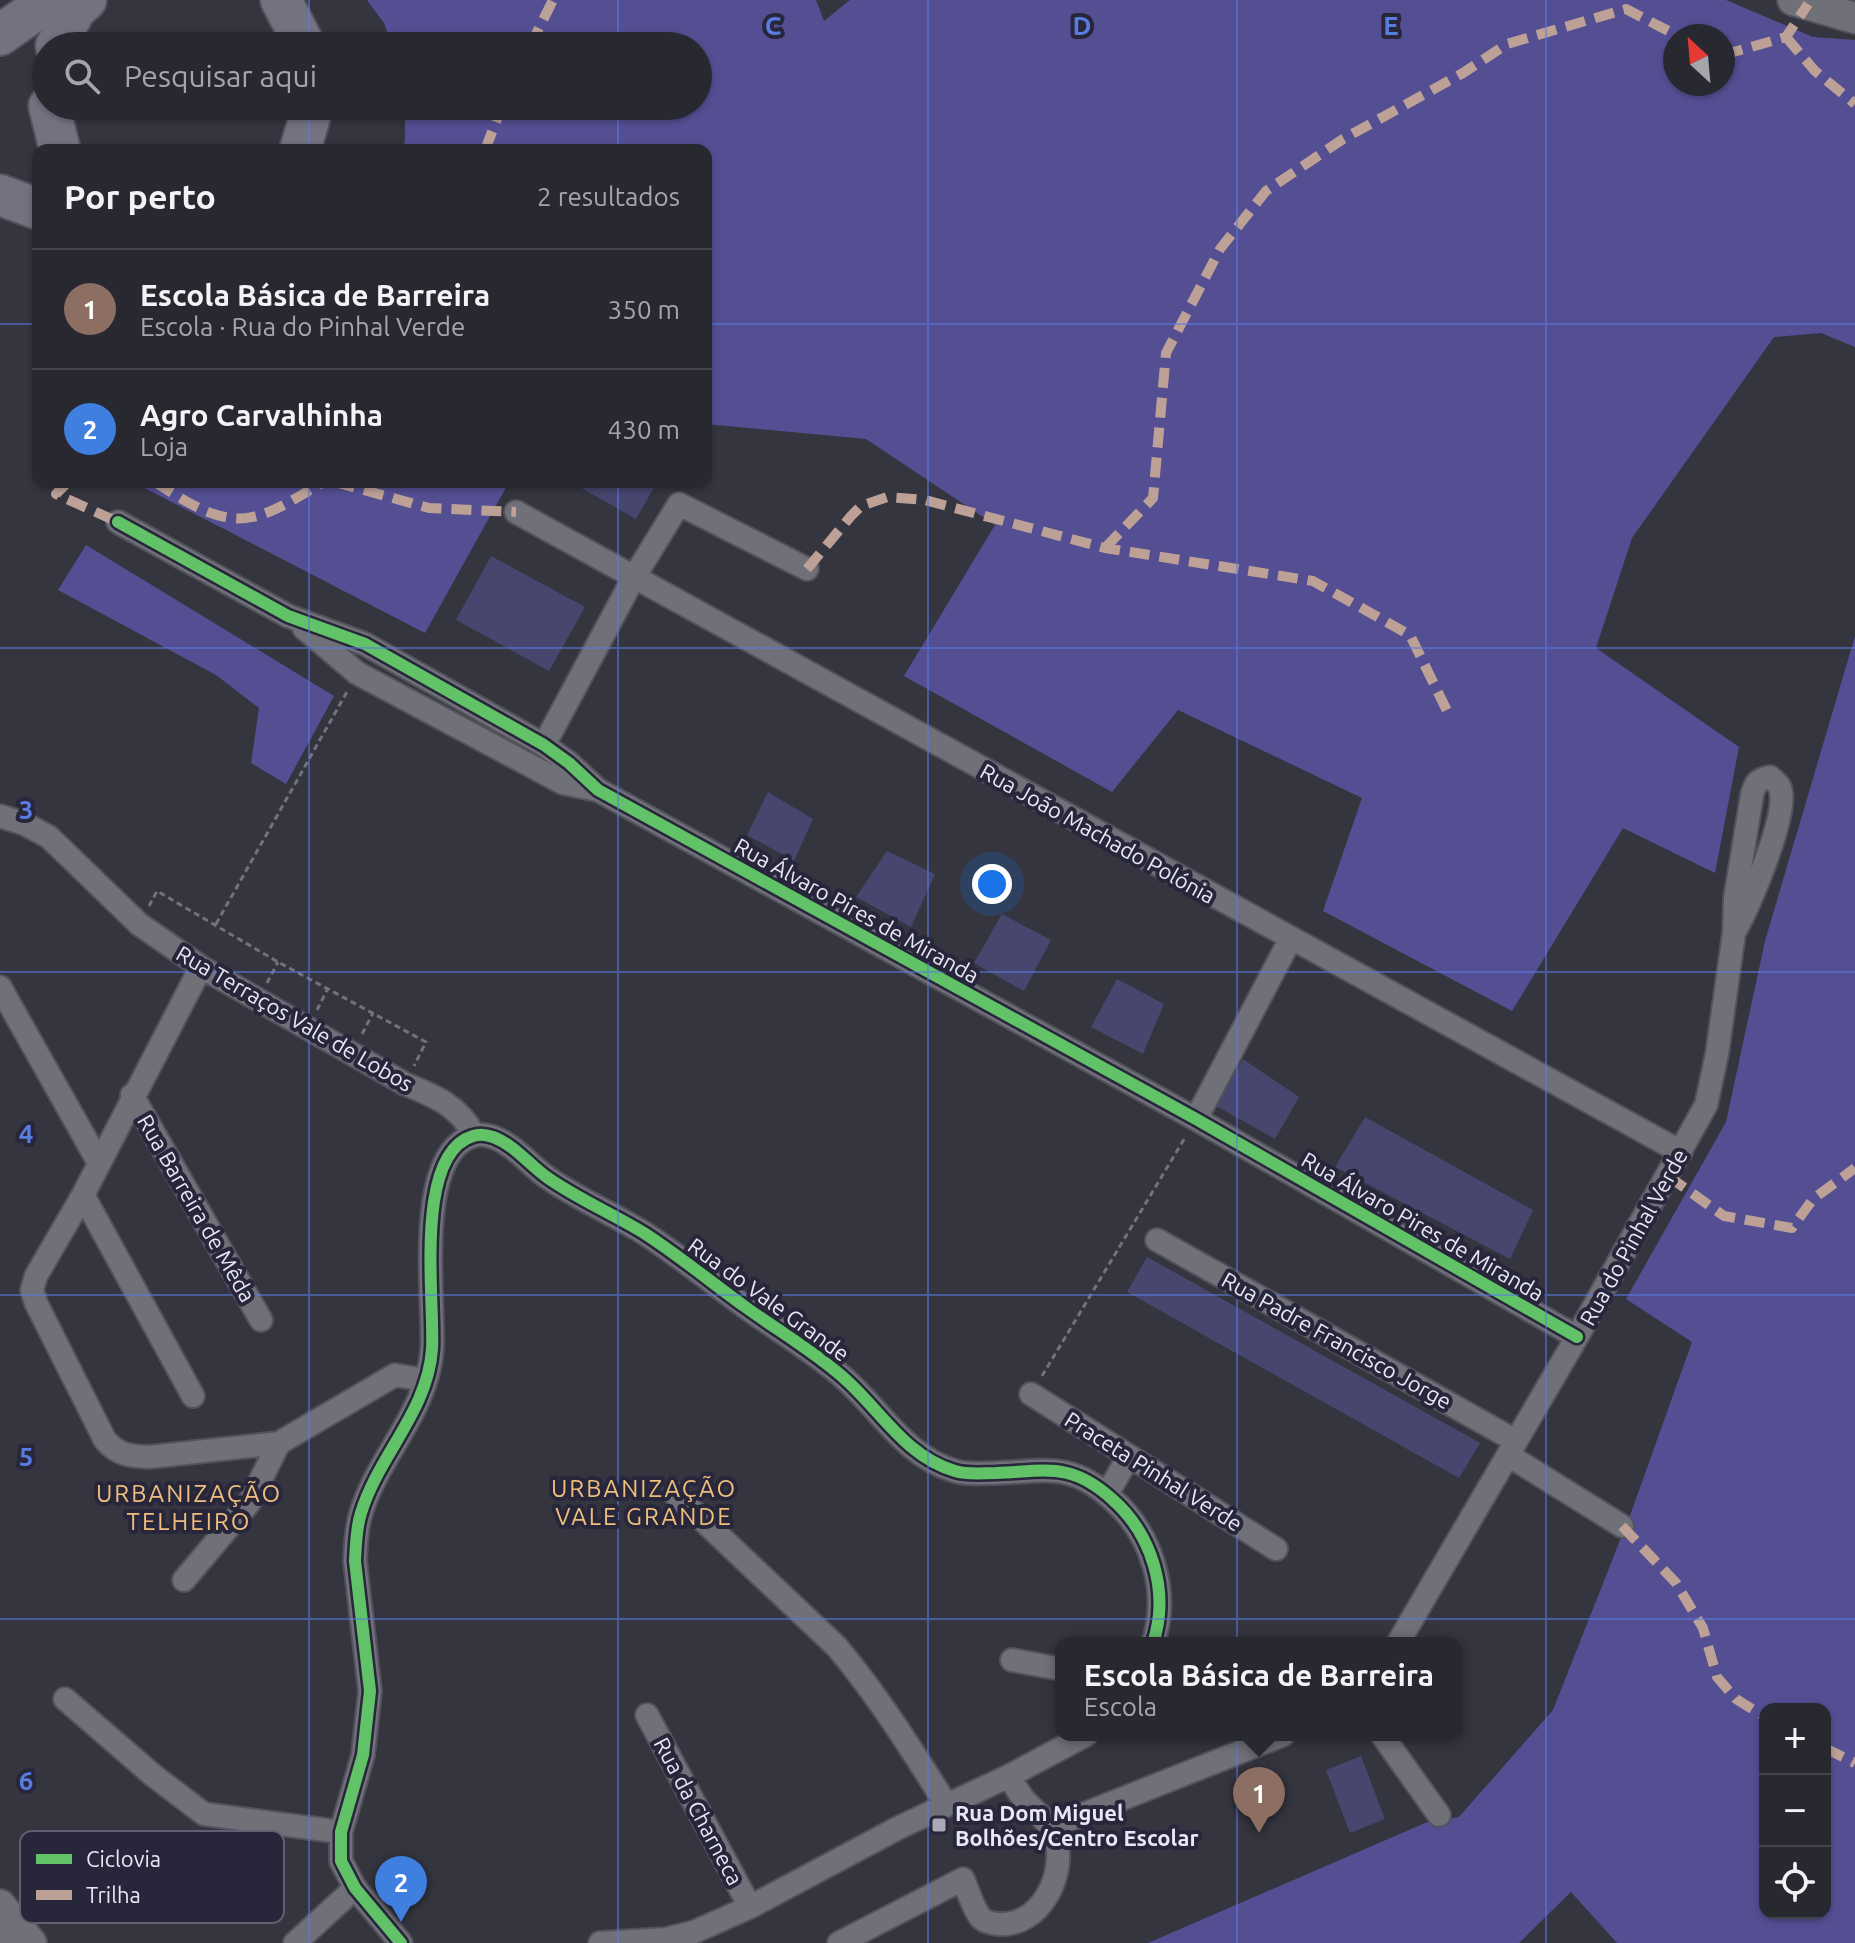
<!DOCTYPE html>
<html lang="pt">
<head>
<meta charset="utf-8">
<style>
	:root { --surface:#282830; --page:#303038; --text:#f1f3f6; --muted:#a5a6ab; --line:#44444c; --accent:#a9a9b6 }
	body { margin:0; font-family:Ubuntu,sans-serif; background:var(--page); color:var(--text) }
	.controls { position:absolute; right:24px; bottom:24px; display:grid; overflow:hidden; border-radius:16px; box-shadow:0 2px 6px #0004 }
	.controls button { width:72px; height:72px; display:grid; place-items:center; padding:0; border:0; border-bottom:2px solid var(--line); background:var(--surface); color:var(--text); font:40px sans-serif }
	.compass { position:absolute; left:1663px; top:24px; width:72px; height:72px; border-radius:50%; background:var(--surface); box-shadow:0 2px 6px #0004; rotate:334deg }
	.you { position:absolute; left:992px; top:884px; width:28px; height:28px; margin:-20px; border:6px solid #fff; border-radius:50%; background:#1a73e8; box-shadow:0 0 0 12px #1a73e833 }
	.badge { display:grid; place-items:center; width:52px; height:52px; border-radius:50%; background:var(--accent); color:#fff; font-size:26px; font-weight:700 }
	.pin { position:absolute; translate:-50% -66px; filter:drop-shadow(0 2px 4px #0008) }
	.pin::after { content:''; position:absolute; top:42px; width:28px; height:24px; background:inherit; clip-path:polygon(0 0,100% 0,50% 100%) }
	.popup { position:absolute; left:1055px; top:1637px; width:408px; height:104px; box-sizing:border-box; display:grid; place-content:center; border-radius:16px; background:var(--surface); filter:drop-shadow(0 2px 6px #0005); font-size:26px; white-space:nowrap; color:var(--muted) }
	.popup b { font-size:30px; color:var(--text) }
	.popup::after { content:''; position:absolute; left:50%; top:100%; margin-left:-16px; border:16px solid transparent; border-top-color:var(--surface) }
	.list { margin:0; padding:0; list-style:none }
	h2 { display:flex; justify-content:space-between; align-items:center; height:104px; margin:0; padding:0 32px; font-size:34px }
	h2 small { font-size:26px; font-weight:400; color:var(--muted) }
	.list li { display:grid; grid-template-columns:52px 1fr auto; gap:24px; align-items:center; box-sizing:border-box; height:120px; padding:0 32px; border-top:2px solid var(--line) }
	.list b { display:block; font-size:30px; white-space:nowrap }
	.list p { margin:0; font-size:26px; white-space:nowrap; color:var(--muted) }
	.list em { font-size:26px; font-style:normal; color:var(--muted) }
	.icon { flex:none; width:44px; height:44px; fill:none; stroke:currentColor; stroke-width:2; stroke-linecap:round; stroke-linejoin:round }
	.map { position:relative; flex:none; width:1855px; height:1943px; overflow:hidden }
	.search { position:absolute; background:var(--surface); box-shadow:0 2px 6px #0004; left:32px; top:32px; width:680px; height:88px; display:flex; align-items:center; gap:20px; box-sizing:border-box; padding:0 28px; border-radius:44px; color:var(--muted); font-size:30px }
	.panel { position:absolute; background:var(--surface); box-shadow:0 2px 6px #0004; left:32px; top:144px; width:680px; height:344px; border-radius:16px }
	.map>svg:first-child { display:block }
	.green { fill:#47466e }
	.forest { fill:#544f93; fill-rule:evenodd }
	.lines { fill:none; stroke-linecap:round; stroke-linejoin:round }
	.street-casing { stroke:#53525c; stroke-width:26 }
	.secondary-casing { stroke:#53525c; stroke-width:34 }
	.highway-casing { stroke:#53525c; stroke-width:44 }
	.path { stroke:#72727c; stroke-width:3; stroke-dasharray:6 4; stroke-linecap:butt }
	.street { stroke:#707079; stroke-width:22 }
	.secondary { stroke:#707079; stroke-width:30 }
	.highway { stroke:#737281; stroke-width:40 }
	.quiet { stroke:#bda197; stroke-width:10; stroke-dasharray:20 10; stroke-linecap:butt }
	.cycleway-casing { stroke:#27263b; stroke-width:17 }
	.cycleway { stroke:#61c268; stroke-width:12 }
	.grid { fill:none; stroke:#5a7ce1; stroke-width:2; stroke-opacity:0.55 }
	.poi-dot { fill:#a9a9b6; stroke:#27263b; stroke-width:3 }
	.labels { text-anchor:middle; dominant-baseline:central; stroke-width:8; stroke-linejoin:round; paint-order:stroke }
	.street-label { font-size:22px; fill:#e7e7f5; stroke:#27263b }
	.poi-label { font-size:22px; font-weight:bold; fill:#e7e7f5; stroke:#27263b; text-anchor:start }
	.neighbourhood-label { font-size:24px; letter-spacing:2px; fill:#eebe7c; stroke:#27263b }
	.key { fill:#27263b; stroke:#616073; stroke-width:2 }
	.key-label { font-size:22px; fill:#e7e7f5 }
	.grid-label { font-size:26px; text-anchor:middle; font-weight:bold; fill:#5a7ce1; stroke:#27263b; stroke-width:8; stroke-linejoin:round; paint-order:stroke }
</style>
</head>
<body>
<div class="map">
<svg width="1855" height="1943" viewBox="0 0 1855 1943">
	<rect width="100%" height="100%" fill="#353540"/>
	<!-- green -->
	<path class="green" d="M571,482H657L636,519Z
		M491,556L585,607L549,671L456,620Z
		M768,792L813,819L794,861L747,835Z
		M887,851L935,874L911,927L856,897Z
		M1002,914L1051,940L1024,991L974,963Z
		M1117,979L1164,1004L1143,1054L1091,1027Z
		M1243,1059L1299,1097L1275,1139L1216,1106Z
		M1365,1117L1533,1210L1510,1259L1335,1167Z
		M1147,1257L1480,1443L1459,1478L1127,1292Z
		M1361,1756L1385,1819L1350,1833L1326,1770Z"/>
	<!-- forest -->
	<path class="forest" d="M367,0H816L824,21L850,0H1726L1813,37L1855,40V347L1821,333L1774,337L1632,538L1596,648L1739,747L1715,873L1623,828L1512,1011L1323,911L1362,798L1178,710L1112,792L904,676L995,525L866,439L706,424V150H402L405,140V106H698V46H392L384,23ZM1675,36H1723V84H1675Z
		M133,482H509L425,633Z
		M86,545L334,696L286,784L251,763L259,708L216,675L58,590Z
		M1855,636V1943H1617L1571,1892L1519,1943H1148L1425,1823L1459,1817L1553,1710L1632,1510L1692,1342L1626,1299L1726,1122L1765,941ZM1765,1709H1825V1913H1765Z"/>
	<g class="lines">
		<!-- street casing -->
		<g class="street-casing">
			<path id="street" d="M516,512L1681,1152
				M118,522L288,616L365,644L544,745L569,763L598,790L1196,1119L1577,1337
				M304,628L357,673L563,783L597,790
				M544,745L633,579L679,504L807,569
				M0,816L25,824L49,837L139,924L201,967L405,1084C435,1096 459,1106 474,1135
				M201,967L83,1195L36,1276L32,1290L36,1303L105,1440C118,1455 129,1456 149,1457L279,1443
				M0,987L98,1161
				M132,1095L261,1320
				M1196,1119L1291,938
				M83,1195L193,1396
				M1157,1240L1516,1441
				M1031,1394L1276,1549
				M1508,1455L1622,1526
				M675,1494L837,1647C878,1696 912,1750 946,1804
				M1107,1494L1129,1456
				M184,1580L249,1503L279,1443L395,1375L426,1380
				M1398,1643L1577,1337L1706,1105L1717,1054L1734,933L1735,899L1752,795C1755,783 1758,779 1770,777C1775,782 1780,784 1781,792C1786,820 1749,906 1734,933
				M1012,1660L1061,1669
				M65,1699L154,1776L204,1814L341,1832
				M647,1715L750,1907
				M1382,1735L1439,1815
				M1051,1827L1283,1735
				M0,1933L9,1943
				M295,1943L355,1888
				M401,1943L355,1888L341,1861V1832L363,1755L370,1691L355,1561C356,1545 356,1528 361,1513C378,1456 428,1411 432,1349C435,1301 413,1154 473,1136C479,1134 487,1135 493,1137C515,1145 529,1165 548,1178C578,1199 613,1214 644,1233C678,1255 711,1282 744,1306C777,1330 815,1352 845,1379C881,1411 906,1457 955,1471C968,1475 982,1473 996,1473C1047,1471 1071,1462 1112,1499C1152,1534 1170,1592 1153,1643
				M600,1943L666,1939L694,1932L750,1907L898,1828L1009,1776L1086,1735
				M839,1943L963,1879C968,1890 973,1909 981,1918C985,1922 994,1924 999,1924C1040,1927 1066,1875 1056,1840C1050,1820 1034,1812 1022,1797C1017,1790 1013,1783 1009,1776"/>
		</g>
		<!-- secondary casing -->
		<g class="secondary-casing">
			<path id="secondary" d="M1793,0L1855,18
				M0,1905L31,1943"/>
		</g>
		<!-- highway casing -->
		<g class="highway-casing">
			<path id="highway" d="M281,0L305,46
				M0,35L50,0
				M56,46L75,10L86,0
				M49,106L60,150
				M300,150L313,106
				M0,195L38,209"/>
		</g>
		<!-- path -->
		<path class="path" d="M149,906L157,891L278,962L426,1042L414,1066
			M216,924L348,690
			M267,983L278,962
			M317,1010L328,988
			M362,1034L373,1013
			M1042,1376L1186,1136"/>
		<!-- street -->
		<use href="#street" class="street"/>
		<!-- secondary -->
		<use href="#secondary" class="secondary"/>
		<!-- highway -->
		<use href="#highway" class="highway"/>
		<!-- quiet -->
		<path class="quiet" d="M1786,37L1815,71L1855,104
			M530,46L553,0
			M1723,55L1786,37L1808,4
			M485,150L502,106
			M68,482L56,494L118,522
			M155,482C182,499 218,525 252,517C278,512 301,494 324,482
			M335,482L429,508L516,512
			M1105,548L1153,498L1166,353L1220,249L1266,191L1343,139L1463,73L1507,44L1626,9L1678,36
			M807,569L851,516L861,506L887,497L925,500L1105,548L1313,581L1410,635L1451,719
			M1668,1176L1724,1216L1792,1228L1813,1199L1855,1168
			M1622,1526L1676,1583L1703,1628L1717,1677L1736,1699L1765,1717
			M1825,1748L1855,1763"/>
		<!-- cycleway casing -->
		<g class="cycleway-casing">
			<path id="cycleway" d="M118,522L288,616L365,644L544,745L569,763L598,790L1196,1119L1577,1337
				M401,1943L355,1888L341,1861V1832L363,1755L370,1691L355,1561C356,1545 356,1528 361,1513C378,1456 428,1411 432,1349C435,1301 413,1154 473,1136C479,1134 487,1135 493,1137C515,1145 529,1165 548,1178C578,1199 613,1214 644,1233C678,1255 711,1282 744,1306C777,1330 815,1352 845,1379C881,1411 906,1457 955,1471C968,1475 982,1473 996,1473C1047,1471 1071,1462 1112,1499C1152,1534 1170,1592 1153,1643"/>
		</g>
		<!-- cycleway -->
		<use href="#cycleway" class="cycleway"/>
	</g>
	<!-- grid -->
	<path class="grid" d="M309,0V46M618,0V46M928,0V1943M1237,0V1943M1546,0V1943M309,106V150M618,106V150M0,324H38M706,324H1855M309,482V1943M618,482V1943M0,648H1855M0,972H1855M0,1295H1855M0,1619H1855"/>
	<!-- markers -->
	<rect class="poi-dot" x="931" y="1817" width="16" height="16" rx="4"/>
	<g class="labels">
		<!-- street labels -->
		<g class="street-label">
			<text transform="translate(1098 833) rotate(29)">Rua João Machado Polónia</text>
			<text transform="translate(857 910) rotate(29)">Rua Álvaro Pires de Miranda</text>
			<text transform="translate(295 1018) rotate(30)">Rua Terraços Vale de Lobos</text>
			<text transform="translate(197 1208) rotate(60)">Rua Barreira de Mêda</text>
			<text transform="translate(1423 1226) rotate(30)">Rua Álvaro Pires de Miranda</text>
			<text transform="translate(1633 1237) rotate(-61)">Rua do Pinhal Verde</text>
			<text transform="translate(769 1299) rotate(36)">Rua do Vale Grande</text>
			<text transform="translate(1337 1340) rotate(29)">Rua Padre Francisco Jorge</text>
			<text transform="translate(1154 1471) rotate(32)">Praceta Pinhal Verde</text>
			<text transform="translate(699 1811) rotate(62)">Rua da Charneca</text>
		</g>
		<!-- poi labels -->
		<g class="poi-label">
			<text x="955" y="1812">Rua Dom Miguel<tspan x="955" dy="25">Bolhões/Centro Escolar</tspan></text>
		</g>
		<!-- neighbourhood labels -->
		<g class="neighbourhood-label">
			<text x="644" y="1488">URBANIZAÇÃO<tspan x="644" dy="28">VALE GRANDE</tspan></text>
			<text x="189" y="1493">URBANIZAÇÃO<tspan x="189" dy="28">TELHEIRO</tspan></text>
		</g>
	</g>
	<!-- legend -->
	<rect x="20" y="1831" width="264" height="92" rx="12" class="key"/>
	<rect x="36" y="1854" width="36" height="10" fill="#61c268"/>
	<rect x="36" y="1890" width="36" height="10" fill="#bda197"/>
	<g class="key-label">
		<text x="86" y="1867">Ciclovia</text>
		<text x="86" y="1903">Trilha</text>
	</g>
	<g class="grid-label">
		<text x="773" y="35">C</text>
		<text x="1082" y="35">D</text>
		<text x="1391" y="35">E</text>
		<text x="26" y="819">3</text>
		<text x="26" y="1143">4</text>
		<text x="26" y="1466">5</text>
		<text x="26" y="1790">6</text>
	</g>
</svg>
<div class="controls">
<button>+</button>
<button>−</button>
<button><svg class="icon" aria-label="locate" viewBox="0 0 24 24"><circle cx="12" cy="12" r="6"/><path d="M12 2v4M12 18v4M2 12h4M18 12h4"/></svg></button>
</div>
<svg class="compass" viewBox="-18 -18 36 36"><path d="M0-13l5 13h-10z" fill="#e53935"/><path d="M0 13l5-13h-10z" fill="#a5a6ab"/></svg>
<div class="you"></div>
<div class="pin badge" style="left:1259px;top:1833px;background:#8d6e63">1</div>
<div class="popup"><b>Escola Básica de Barreira</b>Escola</div>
<div class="pin badge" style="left:401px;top:1922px;background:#3f7fe0">2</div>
<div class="search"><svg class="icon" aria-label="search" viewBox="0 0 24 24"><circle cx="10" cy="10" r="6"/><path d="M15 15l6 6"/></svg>Pesquisar aqui</div>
<section class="panel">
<h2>Por perto<small>2 resultados</small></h2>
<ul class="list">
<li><span class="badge" style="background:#8d6e63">1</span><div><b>Escola Básica de Barreira</b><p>Escola · Rua do Pinhal Verde</p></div><em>350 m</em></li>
<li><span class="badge" style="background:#3f7fe0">2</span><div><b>Agro Carvalhinha</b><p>Loja</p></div><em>430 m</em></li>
</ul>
</section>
</div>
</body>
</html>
